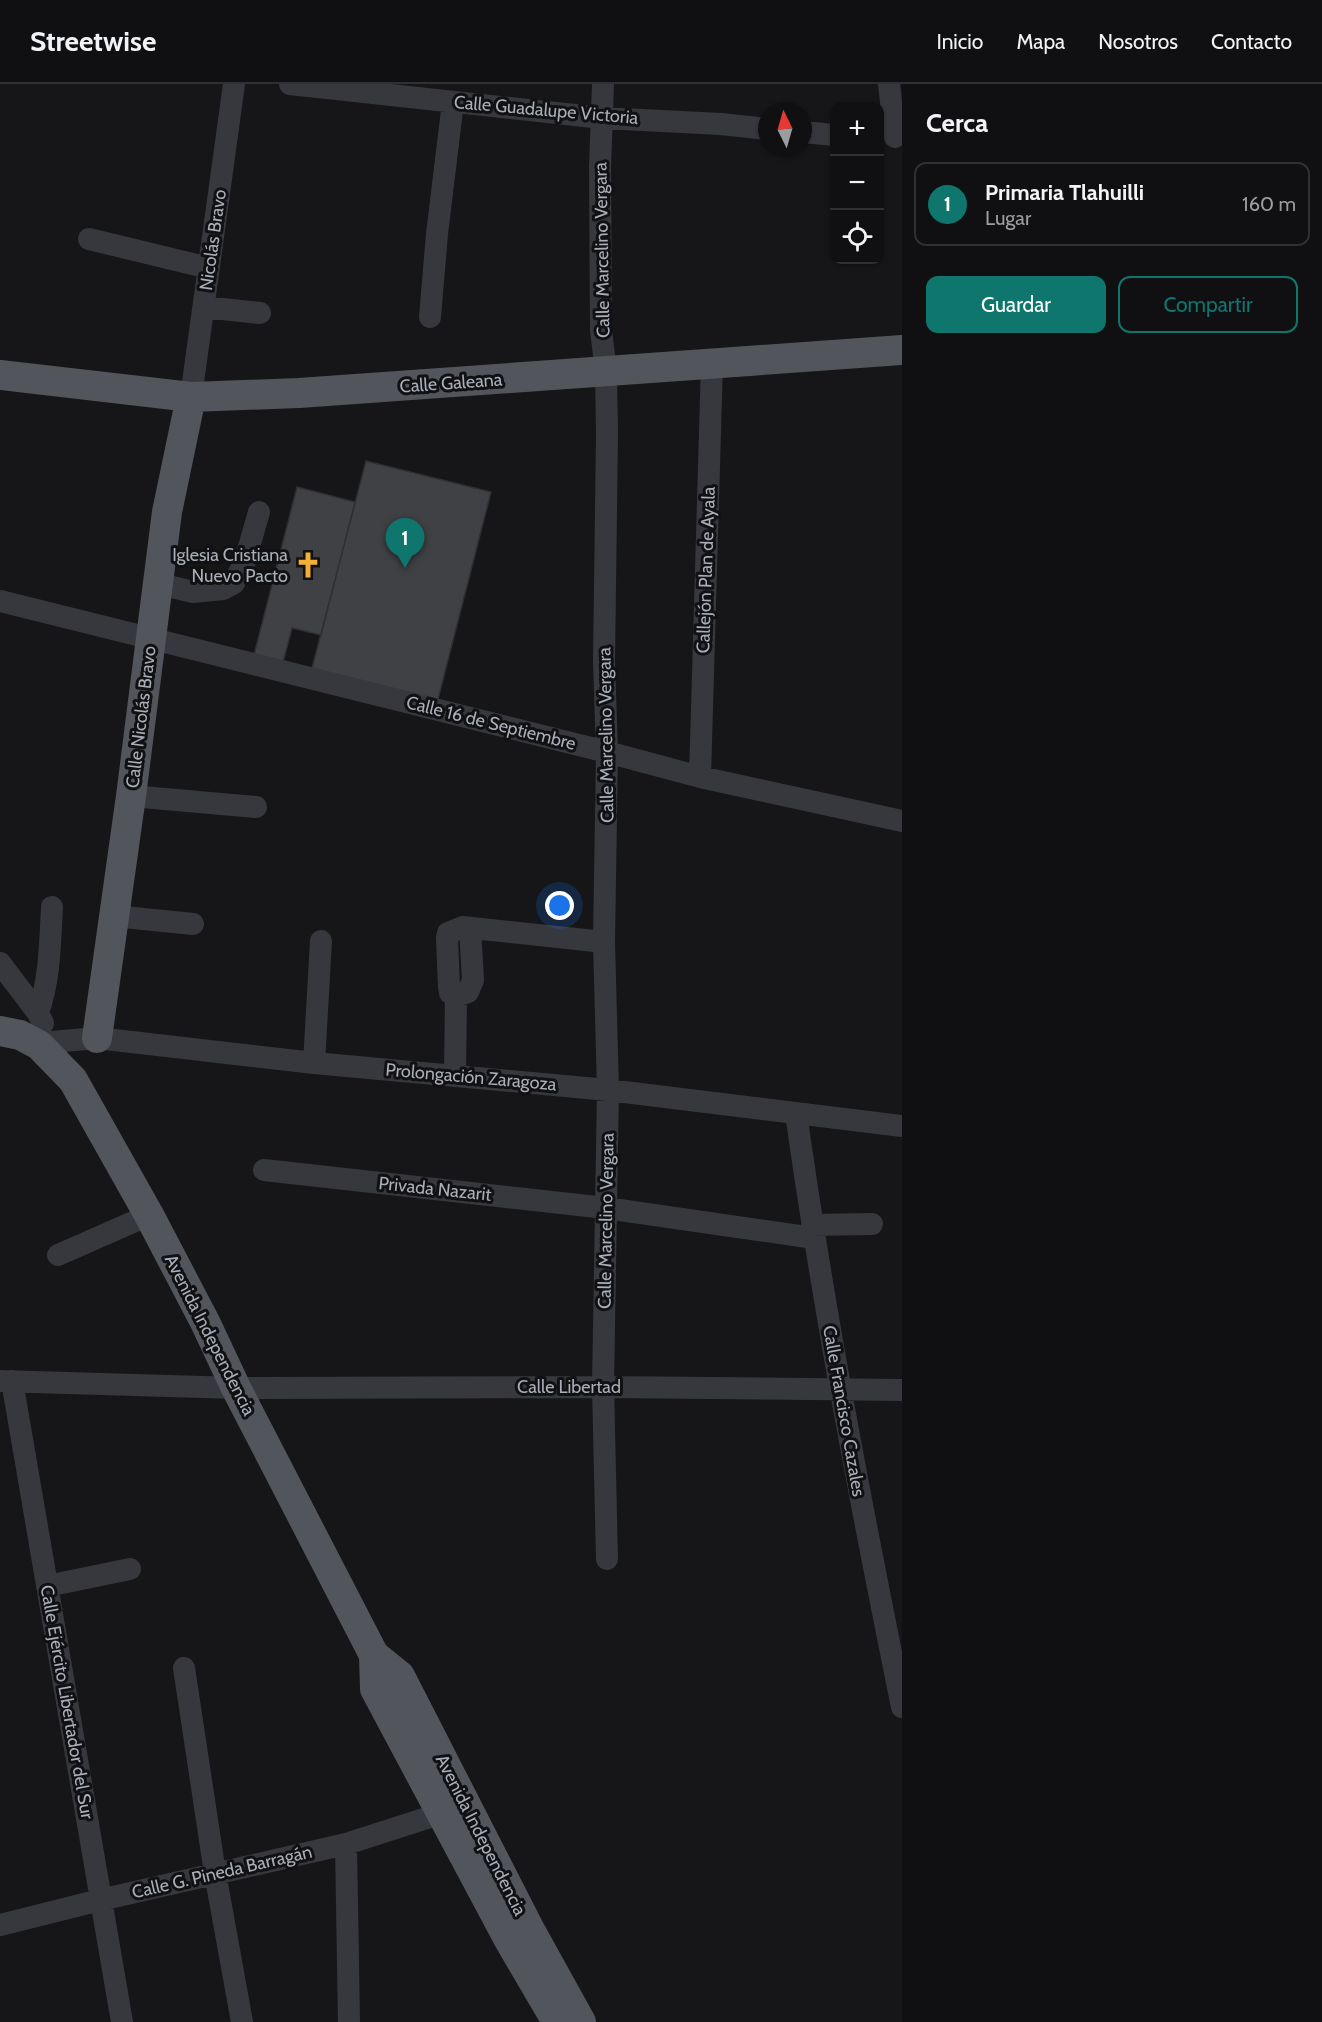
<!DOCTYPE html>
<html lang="es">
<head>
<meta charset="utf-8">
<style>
	:root { --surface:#101012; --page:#1e1e20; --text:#f1f3f6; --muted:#9c9d9f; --line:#303032; --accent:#0f766e }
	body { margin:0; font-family:Cabin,sans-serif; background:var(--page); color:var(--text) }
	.controls { position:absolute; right:18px; top:18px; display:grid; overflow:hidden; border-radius:12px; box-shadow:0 2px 4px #0004 }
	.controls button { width:54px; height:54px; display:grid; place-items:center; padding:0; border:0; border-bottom:2px solid var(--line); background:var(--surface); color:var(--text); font:30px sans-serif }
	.compass { position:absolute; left:758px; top:18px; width:54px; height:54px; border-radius:50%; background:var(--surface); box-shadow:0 2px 4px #0004; rotate:355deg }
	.you { position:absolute; left:560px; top:822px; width:21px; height:21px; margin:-15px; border:4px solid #fff; border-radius:50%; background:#1a73e8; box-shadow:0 0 0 9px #1a73e833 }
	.badge { display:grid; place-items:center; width:39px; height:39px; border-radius:50%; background:var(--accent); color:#fff; font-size:20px; font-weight:700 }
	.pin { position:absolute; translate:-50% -50px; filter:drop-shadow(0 2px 3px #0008) }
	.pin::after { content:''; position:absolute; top:32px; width:21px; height:18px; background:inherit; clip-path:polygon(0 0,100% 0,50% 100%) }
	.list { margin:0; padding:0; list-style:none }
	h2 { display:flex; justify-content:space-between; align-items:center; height:78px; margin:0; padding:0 24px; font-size:26px }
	h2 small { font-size:20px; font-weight:400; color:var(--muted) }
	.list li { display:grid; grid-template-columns:39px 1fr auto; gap:18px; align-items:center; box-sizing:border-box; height:84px; margin:0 12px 12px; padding:0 12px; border:2px solid var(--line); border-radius:12px }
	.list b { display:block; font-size:22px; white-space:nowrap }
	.list p { margin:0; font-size:20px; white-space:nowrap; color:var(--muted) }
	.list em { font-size:20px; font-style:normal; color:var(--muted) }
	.actions { display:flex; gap:12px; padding:18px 24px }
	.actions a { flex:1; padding:14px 0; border:2px solid var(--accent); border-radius:12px; text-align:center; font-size:21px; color:var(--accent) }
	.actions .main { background:var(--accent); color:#fff }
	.icon { flex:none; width:33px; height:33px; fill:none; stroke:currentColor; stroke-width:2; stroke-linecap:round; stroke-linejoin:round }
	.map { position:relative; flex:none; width:902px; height:1938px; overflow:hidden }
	header { display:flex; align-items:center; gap:36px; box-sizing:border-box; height:84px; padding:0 30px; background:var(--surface); border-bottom:2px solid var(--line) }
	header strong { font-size:28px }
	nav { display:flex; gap:33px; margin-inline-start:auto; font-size:21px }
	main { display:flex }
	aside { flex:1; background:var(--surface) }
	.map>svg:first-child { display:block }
	.building { fill:#404145; stroke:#303034; stroke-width:1.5 }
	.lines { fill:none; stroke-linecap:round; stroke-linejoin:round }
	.minor { stroke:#37383d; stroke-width:22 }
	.major { stroke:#53555c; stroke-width:30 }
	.labels { text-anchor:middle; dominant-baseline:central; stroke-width:6; stroke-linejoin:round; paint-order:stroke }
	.street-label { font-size:18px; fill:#a8adb8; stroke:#111113 }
	.poi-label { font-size:18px; fill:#a8adb8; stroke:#111113; text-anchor:end }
</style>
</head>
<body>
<header>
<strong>Streetwise</strong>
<nav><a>Inicio</a><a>Mapa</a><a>Nosotros</a><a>Contacto</a></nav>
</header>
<main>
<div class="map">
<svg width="902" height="1938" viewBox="0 0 902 1938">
	<rect width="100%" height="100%" fill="#161618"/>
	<!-- building -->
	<path class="building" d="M366,377L491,408L437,619L311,588Z
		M297,403L355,418L321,551L292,544L282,582L253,575Z"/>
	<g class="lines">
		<!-- minor -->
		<path class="minor" d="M290,0L602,34L721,40L767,45
			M603,0L600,84L601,246L606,288L607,349L604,578L607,668L604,858L608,1006L603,1303L607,1475
			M889,0L895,53
			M803,48L834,51
			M89,155L209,184
			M204,223L260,229
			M430,233L437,150L453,18
			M191,313L234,0
			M160,500L193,508L223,505L234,499L245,477L259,428
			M0,517L607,668L700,693L902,737
			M700,693L712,279
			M131,712L256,723
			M114,832L193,840
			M470,845L473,896L468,908L456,912L450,909L449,903L447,854L448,849L463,843L604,858
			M0,879L38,929L43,939
			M38,929C50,895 50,859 52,823
			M39,961L52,958L97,954L314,979L608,1006L902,1042
			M314,979L321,857
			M455,991L456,912
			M796,1029C824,1229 862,1426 902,1623
			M264,1086L606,1124L814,1154
			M812,1141L872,1140
			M58,1171L149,1131
			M0,1297L236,1304L603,1303L902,1306
			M12,1297L122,1938
			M47,1502L130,1485
			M184,1584L215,1789L242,1938
			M346,1760L349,1938
			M0,1841L100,1816L346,1760L455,1725"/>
		<!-- major -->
		<path class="major" d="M0,291L191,313L299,309L902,266
			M0,947L20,951L39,961L73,996L149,1131L205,1238L236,1304L374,1571L375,1605L509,1856L557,1938
			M97,954L131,712L167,428L191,313
			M374,1571L400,1592L530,1846L581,1938"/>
	</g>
	<!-- icons -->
	<defs>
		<g id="church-bare" transform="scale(2.07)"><path d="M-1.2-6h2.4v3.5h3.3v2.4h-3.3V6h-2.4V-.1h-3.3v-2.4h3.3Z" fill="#f2b134" stroke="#111113" stroke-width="2.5" paint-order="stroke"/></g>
	</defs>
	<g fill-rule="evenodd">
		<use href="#church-bare" x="308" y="481"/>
	</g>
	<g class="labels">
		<!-- street labels -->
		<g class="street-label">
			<text transform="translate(546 26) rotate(5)">Calle Guadalupe Victoria</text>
			<text transform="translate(213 156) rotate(-82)">Nicolás Bravo</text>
			<text transform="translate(602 166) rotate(-91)">Calle Marcelino Vergara</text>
			<text transform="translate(451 299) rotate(-4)">Calle Galeana</text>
			<text transform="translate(706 486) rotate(-88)">Callejón Plan de Ayala</text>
			<text transform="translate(141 633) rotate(-83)">Calle Nicolás Bravo</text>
			<text transform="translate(491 639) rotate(14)">Calle 16 de Septiembre</text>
			<text transform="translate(606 651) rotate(-91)">Calle Marcelino Vergara</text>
			<text transform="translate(471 993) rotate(5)">Prolongación Zaragoza</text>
			<text transform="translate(435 1105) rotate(6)">Privada Nazarit</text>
			<text transform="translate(606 1137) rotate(-89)">Calle Marcelino Vergara</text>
			<text transform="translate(210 1251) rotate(63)">Avenida Independencia</text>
			<text x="569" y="1303">Calle Libertad</text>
			<text transform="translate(844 1327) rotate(80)">Calle Francisco Cazales</text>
			<text transform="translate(67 1618) rotate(80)">Calle Ejército Libertador del Sur</text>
			<text transform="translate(481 1751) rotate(63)">Avenida Independencia</text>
			<text transform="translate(222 1788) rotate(-13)">Calle G. Pineda Barragán</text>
		</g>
		<!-- poi labels -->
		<g class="poi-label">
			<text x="288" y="471">Iglesia Cristiana<tspan x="288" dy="21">Nuevo Pacto</tspan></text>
		</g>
	</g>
</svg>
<div class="controls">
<button>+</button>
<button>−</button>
<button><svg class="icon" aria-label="locate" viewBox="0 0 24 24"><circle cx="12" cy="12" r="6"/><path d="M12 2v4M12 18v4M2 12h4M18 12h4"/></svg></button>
</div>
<svg class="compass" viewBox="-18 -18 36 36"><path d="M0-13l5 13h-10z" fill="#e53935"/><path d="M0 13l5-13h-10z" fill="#9c9d9f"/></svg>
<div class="you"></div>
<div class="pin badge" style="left:405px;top:484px">1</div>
</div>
<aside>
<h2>Cerca<small></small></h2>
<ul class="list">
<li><span class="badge">1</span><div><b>Primaria Tlahuilli</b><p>Lugar</p></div><em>160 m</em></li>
</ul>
<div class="actions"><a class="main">Guardar</a><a>Compartir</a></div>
</aside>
</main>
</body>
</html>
